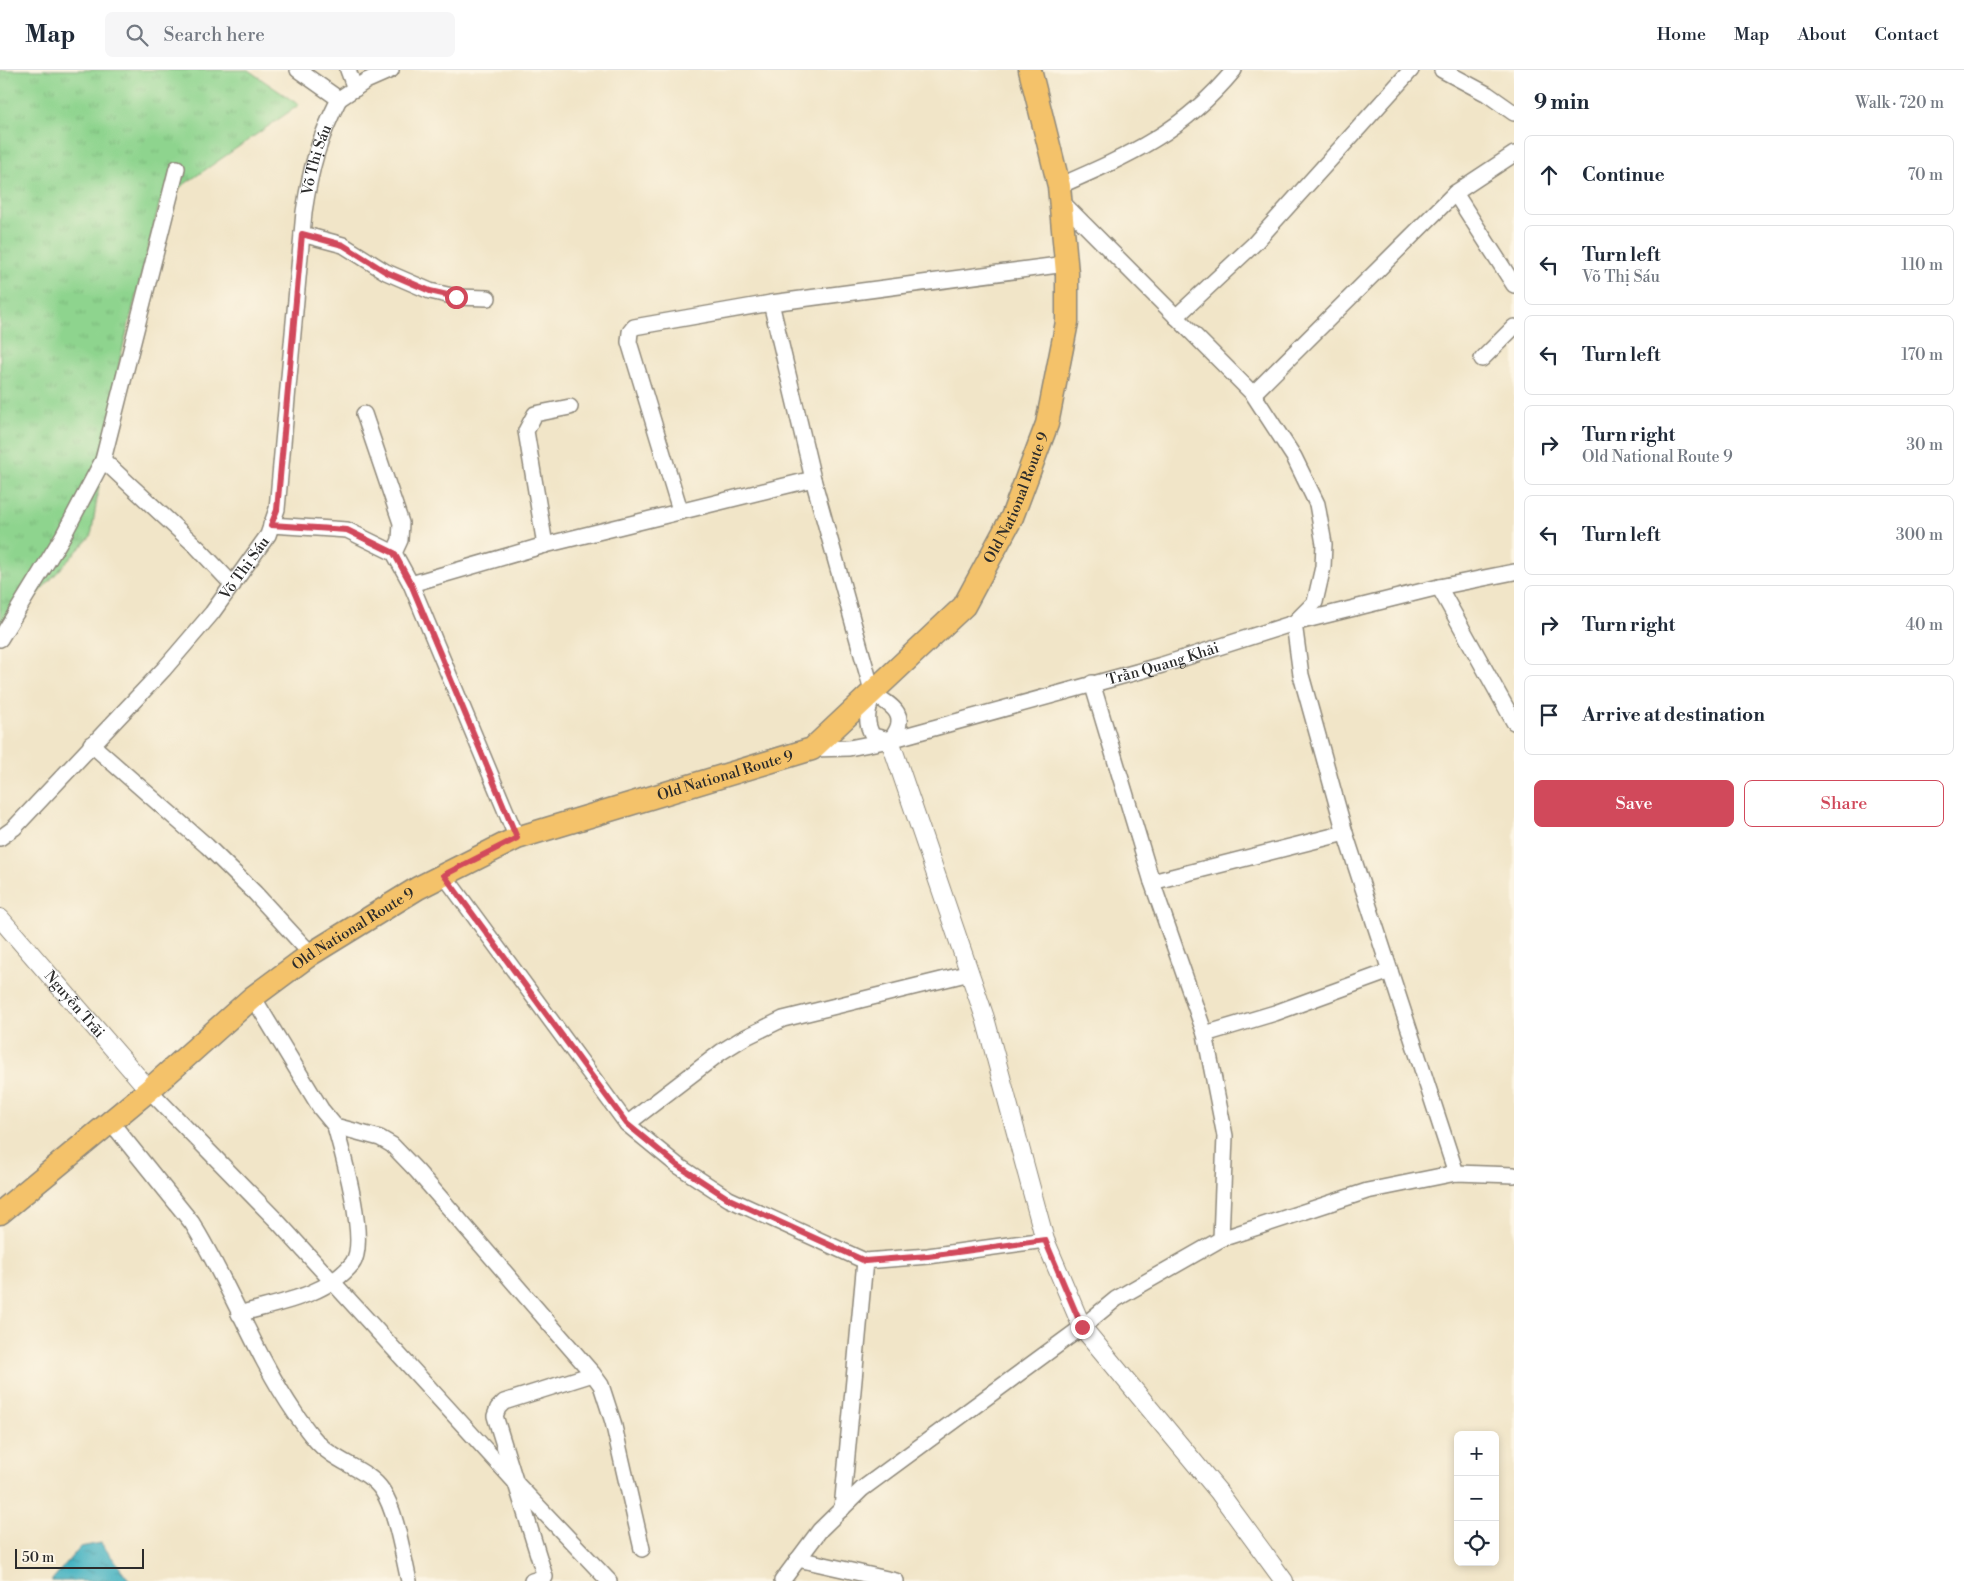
<!DOCTYPE html>
<html lang="en">
<head>
<meta charset="utf-8">
<style>
	:root { --surface:#fff; --page:#f6f6f7; --text:#1f2937; --muted:#747a83; --line:#e0e1e3; --accent:#d1495b }
	body { margin:0; font-family:"Libre Bodoni",serif; background:var(--page); color:var(--text) }
	.controls { position:absolute; right:15px; bottom:15px; display:grid; overflow:hidden; border-radius:8px; box-shadow:0 2px 8px #0003 }
	.controls button { width:45px; height:45px; display:grid; place-items:center; padding:0; border:0; border-bottom:1px solid var(--line); background:var(--surface); color:var(--text); font:25px sans-serif }
	.scale { position:absolute; left:15px; bottom:12px; width:129px; box-sizing:border-box; padding-left:5px; border:2px solid #2b2b2b; border-top:0; font-size:14px; line-height:18px; white-space:nowrap; color:#2b2b2b; -webkit-text-stroke:4px #fcf5e5; paint-order:stroke }
	.stop { position:absolute; width:15px; height:15px; margin:-11px; border:4px solid #d1495b; border-radius:50%; background:#fff }
	.stop.end { background:#d1495b; border-color:#fff; box-shadow:0 1px 5px #0008 }
	.list { margin:0; padding:0; list-style:none }
	h2 { display:flex; justify-content:space-between; align-items:center; height:65px; margin:0; padding:0 20px; font-size:21px }
	h2 small { font-size:16px; font-weight:400; color:var(--muted) }
	.list li { display:grid; grid-template-columns:32px 1fr auto; gap:15px; align-items:center; box-sizing:border-box; height:80px; margin:0 10px 10px; padding:0 10px; border:1px solid var(--line); border-radius:8px }
	.list b { display:block; font-size:19px; white-space:nowrap }
	.list p { margin:0; font-size:16px; white-space:nowrap; color:var(--muted) }
	.list em { font-size:16px; font-style:normal; color:var(--muted) }
	.actions { display:flex; gap:10px; padding:15px 20px }
	.actions a { flex:1; padding:11px 0; border:1px solid var(--accent); border-radius:8px; text-align:center; font-size:18px; color:var(--accent) }
	.actions .main { background:var(--accent); color:#fff }
	.icon { flex:none; width:28px; height:28px; fill:none; stroke:currentColor; stroke-width:2; stroke-linecap:round; stroke-linejoin:round }
	.map { position:relative; flex:none; width:1514px; height:1511px; overflow:hidden }
	header { display:flex; align-items:center; gap:30px; box-sizing:border-box; height:70px; padding:0 25px; background:var(--surface); border-bottom:1px solid var(--line) }
	header strong { font-size:24px }
	nav { display:flex; gap:28px; margin-inline-start:auto; font-size:18px }
	.search { width:350px; height:45px; background:var(--page); display:flex; align-items:center; gap:12px; box-sizing:border-box; padding:0 18px; border-radius:8px; color:var(--muted); font-size:19px }
	main { display:flex }
	aside { flex:1; background:var(--surface) }
	.map>svg:first-child { display:block }
	.grass { fill:url(#grass-tufts); stroke:#5c805c }
	.water { fill:url(#water-ripples); stroke:#386e76 }
	.lines { fill:none; stroke-linecap:round; stroke-linejoin:round }
	.minor-casing { stroke:#8e887a; stroke-width:18 }
	.tertiary-casing { stroke:#8e887a; stroke-width:20 }
	.primary-casing { stroke:#8e887a; stroke-width:25 }
	.minor { stroke:#fff; stroke-width:15 }
	.tertiary { stroke:#fff; stroke-width:18 }
	.primary { stroke:#f4c26a; stroke-width:22 }
	.route { stroke:#d1495b; stroke-width:6 }
	.labels { text-anchor:middle; dominant-baseline:central; stroke-width:4; stroke-linejoin:round; paint-order:stroke }
	.street-label { font-size:15px; fill:#2b2b2b; stroke:#fcf5e5 }
</style>
</head>
<body>
<header>
<strong>Map</strong>
<div class="search"><svg class="icon" aria-label="search" viewBox="0 0 24 24"><circle cx="10" cy="10" r="6"/><path d="M15 15l6 6"/></svg>Search here</div>
<nav><a>Home</a><a>Map</a><a>About</a><a>Contact</a></nav>
</header>
<main>
<div class="map">
<svg width="1514" height="1511" viewBox="0 0 1514 1511">
	<defs>
		<pattern id="grass-tufts" width="24" height="20" patternUnits="userSpaceOnUse" patternTransform="scale(1.25)"><rect width="24" height="20" fill="#8ed48e"/><path d="M3 7l-1-3M5 7V3M7 7l1-3M15 17l-1-3M17 17v-4M19 17l1-3" fill="none" stroke="#7bb67b"/></pattern>
		<pattern id="water-ripples" width="26" height="14" patternUnits="userSpaceOnUse" patternTransform="scale(1.25)"><rect width="26" height="14" fill="#45b2c1"/><path d="M2 4q2-2 4 0t4 0M15 11q2-2 4 0t4 0" fill="none" stroke="#3a919d"/></pattern>
	</defs>
	<rect width="100%" height="100%" fill="#fcf5e5"/>
	<filter id="ink" filterUnits="userSpaceOnUse"><feTurbulence type="fractalNoise" baseFrequency=".02" numOctaves="2"/><feDisplacementMap in="SourceGraphic" scale="10" xChannelSelector="R" yChannelSelector="G"/><feConvolveMatrix kernelMatrix="1 2 1 2 8 2 1 2 1" color-interpolation-filters="sRGB"/></filter>
	<filter id="wash" filterUnits="userSpaceOnUse"><feTurbulence type="fractalNoise" baseFrequency=".0096" numOctaves="4" result="noise"/><feDisplacementMap in="SourceGraphic" scale="20" xChannelSelector="R" yChannelSelector="G"/><feGaussianBlur stdDeviation="1.12" result="paint"/><feColorMatrix in="noise" values="0 0 0 0 0 0 0 0 0 0 0 0 0 0 0 0 0 1.4 0 .05"/><feComposite in="paint" operator="in"/></filter>
	<g filter="url(#wash)">
		<rect width="100%" height="100%" fill="#f1e5c8"/>
		<!-- grass -->
		<path class="grass" d="M0,0H248L299,35L160,131L119,293L91,466L0,564Z"/>
		<!-- water -->
		<path class="water" d="M101,1473L130,1511H51L80,1477Z"/>
	</g>
	<g filter="url(#ink)">
		<g class="lines">
			<!-- minor casing -->
			<g class="minor-casing">
				<g id="minor">
					<path d="M298,0L339,29"/>
					<path d="M348,0L355,19"/>
					<path d="M1442,0L1487,24L1514,43"/>
					<path d="M339,29L366,11L391,0"/>
					<path d="M1059,116C1130,85 1183,62 1234,0"/>
					<path d="M1455,123L1514,215"/>
					<path d="M1060,130L1253,324L1294,387L1317,434L1324,474L1323,497L1315,532L1294,553L1301,605L1345,763L1456,1103"/>
					<path d="M302,164L343,175L386,202L430,221L456,227L488,228"/>
					<path d="M771,233L813,409L873,624C868,639 864,652 873,666L890,670C910,647 894,636 873,624"/>
					<path d="M1176,247L1254,174L1411,0"/>
					<path d="M1482,289L1514,257"/>
					<path d="M1253,324L1455,123L1514,84"/>
					<path d="M364,344L401,453L400,470L394,483"/>
					<path d="M103,390L198,478L233,515"/>
					<path d="M680,440L629,272L630,262L634,257L771,233L1066,194"/>
					<path d="M271,455L347,460L394,483L411,514L517,768"/>
					<path d="M545,475L526,361L535,344L570,337"/>
					<path d="M411,514L545,475L813,409"/>
					<path d="M1439,517L1514,652"/>
					<path d="M0,569L63,466L103,390L177,98"/>
					<path d="M1092,613L1152,812L1205,964L1225,1066L1221,1169"/>
					<path d="M91,674L207,776L255,823L311,884"/>
					<path id="s1" d="M812,679L849,678L890,670L1162,595L1294,553L1439,517L1514,502"/>
					<path id="s2" d="M0,768L14,758L164,599L212,543L268,465L277,439L304,142C311,96 318,71 339,29"/>
					<path d="M444,805L627,1054L677,1095L729,1129L865,1191L928,1186L1045,1170"/>
					<path d="M1152,812L1345,763"/>
					<path d="M253,927L321,1039L335,1056L380,1068L392,1075L417,1101L593,1304L601,1315L613,1352L642,1479"/>
					<path d="M1205,964L1275,943L1390,901"/>
					<path d="M149,1020L278,1152L516,1413L609,1511"/>
					<path d="M110,1051L192,1153C230,1214 254,1283 295,1343C305,1357 316,1374 330,1383C346,1395 371,1403 382,1420C396,1440 403,1486 409,1511"/>
					<path d="M627,1054L721,982L742,969L783,949L970,903"/>
					<path d="M239,1244C277,1233 326,1226 352,1194C369,1173 342,1081 335,1056"/>
					<path d="M842,1439L865,1191"/>
					<path d="M798,1489L896,1511"/>
					<path d="M532,1511L545,1507L495,1346L498,1338L504,1332L593,1304"/>
					<path d="M782,1511L820,1460L862,1419L1082,1257L1116,1229L1221,1169L1367,1121L1456,1103L1514,1105"/>
				</g>
			</g>
			<!-- tertiary casing -->
			<g class="tertiary-casing">
				<g id="tertiary">
					<path d="M890,670L985,948L1045,1170L1082,1257L1218,1421L1284,1511"/>
					<path id="s3" d="M0,848L149,1020"/>
				</g>
			</g>
			<!-- primary casing -->
			<g class="primary-casing">
				<g id="primary">
					<path id="s4" d="M0,1143L149,1020L253,927L311,884L418,818L517,768L812,679L964,536L1012,447L1047,354L1067,252V203L1059,116L1030,0"/>
				</g>
			</g>
			<!-- minor -->
			<use href="#minor" class="minor"/>
			<!-- tertiary -->
			<use href="#tertiary" class="tertiary"/>
			<!-- primary -->
			<use href="#primary" class="primary"/>
		</g>
	</g>
	<g class="lines" filter="url(#ink)">
		<!-- route -->
		<path class="route" d="M456,227L430,221L386,202L343,175L302,164L277,440L271,455L347,460L394,483L411,514L517,768L444,805L627,1054L677,1095L729,1129L865,1191L928,1186L1045,1170L1082,1257"/>
	</g>
	<g class="labels">
		<!-- street labels -->
		<g class="street-label">
			<text stroke="none"><textPath href="#s2" startOffset="785">Võ Thị Sáu</textPath></text>
			<text stroke="none"><textPath href="#s4" startOffset="1279">Old National Route 9</textPath></text>
			<text stroke="none"><textPath href="#s2" startOffset="365">Võ Thị Sáu</textPath></text>
			<text stroke="none"><textPath href="#s1" startOffset="362">Trần Quang Khải</textPath></text>
			<text stroke="none"><textPath href="#s4" startOffset="859">Old National Route 9</textPath></text>
			<text stroke="none"><textPath href="#s4" startOffset="454">Old National Route 9</textPath></text>
			<text stroke="none"><textPath href="#s3" startOffset="114">Nguyễn Trãi</textPath></text>
		</g>
	</g>
</svg>
<div class="controls">
<button>+</button>
<button>−</button>
<button><svg class="icon" aria-label="locate" viewBox="0 0 24 24"><circle cx="12" cy="12" r="6"/><path d="M12 2v4M12 18v4M2 12h4M18 12h4"/></svg></button>
</div>
<div class="scale">50 m</div>
<div class="stop" style="left:456px;top:227px"></div>
<div class="stop end" style="left:1082px;top:1257px"></div>
</div>
<aside>
<h2>9 min<small>Walk · 720 m</small></h2>
<ul class="list">
<li><svg class="icon" aria-label="ahead" viewBox="0 0 24 24"><path d="M12 20V5M6 11l6-6 6 6"/></svg><div><b>Continue</b></div><em>70 m</em></li>
<li><svg class="icon" aria-label="left" viewBox="0 0 24 24"><path d="M17 20v-9H6M10 6l-5 5 5 5"/></svg><div><b>Turn left</b><p>Võ Thị Sáu</p></div><em>110 m</em></li>
<li><svg class="icon" aria-label="left" viewBox="0 0 24 24"><path d="M17 20v-9H6M10 6l-5 5 5 5"/></svg><div><b>Turn left</b></div><em>170 m</em></li>
<li><svg class="icon" aria-label="right" viewBox="0 0 24 24"><path d="M7 20v-9h11M14 6l5 5-5 5"/></svg><div><b>Turn right</b><p>Old National Route 9</p></div><em>30 m</em></li>
<li><svg class="icon" aria-label="left" viewBox="0 0 24 24"><path d="M17 20v-9H6M10 6l-5 5 5 5"/></svg><div><b>Turn left</b></div><em>300 m</em></li>
<li><svg class="icon" aria-label="right" viewBox="0 0 24 24"><path d="M7 20v-9h11M14 6l5 5-5 5"/></svg><div><b>Turn right</b></div><em>40 m</em></li>
<li><svg class="icon" aria-label="arrive" viewBox="0 0 24 24"><path d="M6 21V4h12l-3 4 3 4H6"/></svg><div><b>Arrive at destination</b></div></li>
</ul>
<div class="actions"><a class="main">Save</a><a>Share</a></div>
</aside>
</main>
</body>
</html>
